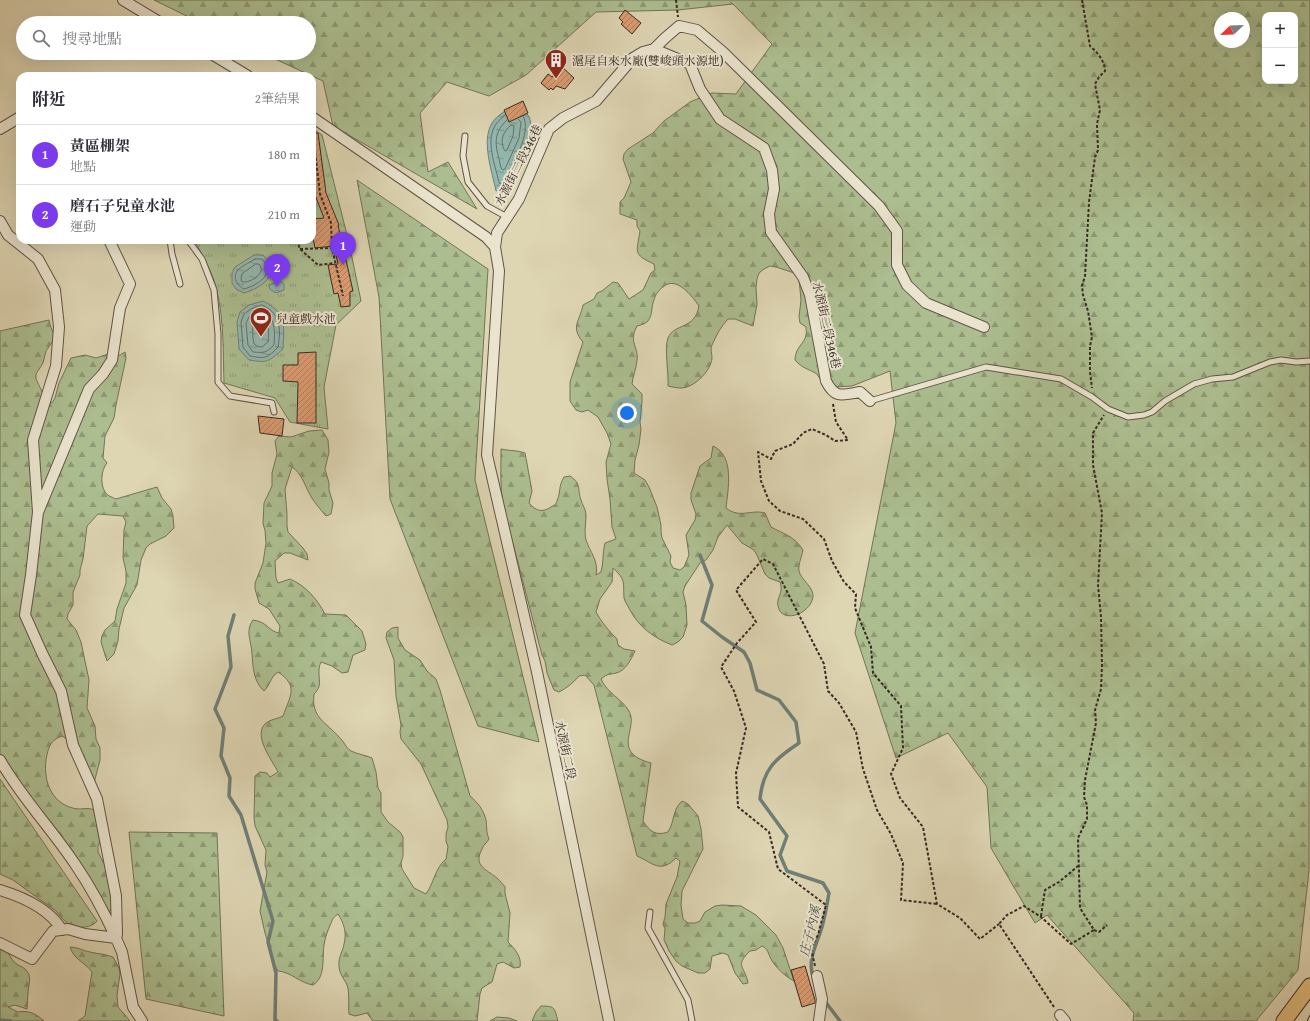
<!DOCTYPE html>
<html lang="zh-TW">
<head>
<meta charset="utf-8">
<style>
	:root { --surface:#fff; --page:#f2f2f3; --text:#2b2b33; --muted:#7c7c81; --line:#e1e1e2; --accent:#7c3aed }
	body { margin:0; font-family:"Gentium Book Plus","Noto Serif TC",serif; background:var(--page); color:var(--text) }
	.controls { position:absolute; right:12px; top:12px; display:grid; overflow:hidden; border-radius:8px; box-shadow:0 4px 16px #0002 }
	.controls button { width:36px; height:36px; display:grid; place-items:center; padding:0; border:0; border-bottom:1px solid var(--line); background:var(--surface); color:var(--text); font:20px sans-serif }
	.compass { position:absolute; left:1214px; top:12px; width:36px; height:36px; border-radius:50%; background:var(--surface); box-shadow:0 4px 16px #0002; rotate:247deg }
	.you { position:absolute; left:627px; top:413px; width:14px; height:14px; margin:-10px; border:3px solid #fff; border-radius:50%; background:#1a73e8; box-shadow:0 0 0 6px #1a73e833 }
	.badge { display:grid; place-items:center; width:26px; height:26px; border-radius:50%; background:var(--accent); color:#fff; font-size:13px; font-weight:700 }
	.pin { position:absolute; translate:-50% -33px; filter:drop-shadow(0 1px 2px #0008) }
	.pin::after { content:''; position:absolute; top:21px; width:14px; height:12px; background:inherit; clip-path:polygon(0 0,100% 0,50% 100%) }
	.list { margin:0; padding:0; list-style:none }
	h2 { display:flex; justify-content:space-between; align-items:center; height:52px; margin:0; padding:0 16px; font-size:17px }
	h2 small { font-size:13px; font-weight:400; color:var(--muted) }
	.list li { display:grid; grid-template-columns:26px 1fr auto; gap:12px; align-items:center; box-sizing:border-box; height:60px; padding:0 16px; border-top:1px solid var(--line) }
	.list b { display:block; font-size:15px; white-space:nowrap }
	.list p { margin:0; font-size:13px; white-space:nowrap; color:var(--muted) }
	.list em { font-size:13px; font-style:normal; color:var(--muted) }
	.icon { flex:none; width:22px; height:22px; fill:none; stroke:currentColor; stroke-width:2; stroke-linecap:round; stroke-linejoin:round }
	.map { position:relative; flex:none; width:1310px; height:1021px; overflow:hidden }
	.search { position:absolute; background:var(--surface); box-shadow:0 4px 16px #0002; left:16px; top:16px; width:300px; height:44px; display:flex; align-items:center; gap:10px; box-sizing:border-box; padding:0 14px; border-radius:22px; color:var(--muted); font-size:15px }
	.panel { position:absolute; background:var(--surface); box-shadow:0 4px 16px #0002; left:16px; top:72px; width:300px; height:172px; border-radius:12px }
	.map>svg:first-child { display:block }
	.forest { fill:url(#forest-firs); stroke:#72745a; fill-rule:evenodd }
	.park { fill:url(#park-tufts); stroke:#72745a }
	.water { fill:url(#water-ripples); stroke:#6f7f77 }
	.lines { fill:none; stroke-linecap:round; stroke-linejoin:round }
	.shore { stroke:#667069; stroke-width:1 }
	.stream { stroke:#6f7f77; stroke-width:3.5 }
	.building { fill:url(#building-hatch); stroke:#382923 }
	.service-casing { stroke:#625447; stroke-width:7 }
	.minor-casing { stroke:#625447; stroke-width:12 }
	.primary-casing { stroke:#382923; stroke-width:17 }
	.path { stroke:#382923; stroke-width:2; stroke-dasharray:3 2; stroke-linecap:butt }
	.service { stroke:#eae4ce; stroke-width:5 }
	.minor { stroke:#eae4ce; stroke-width:10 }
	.primary { stroke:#dfba7a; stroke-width:15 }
	.tram { stroke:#382923; stroke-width:1 }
	.labels { text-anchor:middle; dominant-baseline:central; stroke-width:4; stroke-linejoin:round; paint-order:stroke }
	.poi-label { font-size:12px; fill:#382923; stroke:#eae4ce; text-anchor:start }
	.street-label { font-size:12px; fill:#382923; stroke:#eae4ce }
	.water-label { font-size:13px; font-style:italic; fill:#4f4d46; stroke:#eae4ce }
</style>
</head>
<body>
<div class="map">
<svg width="1310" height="1021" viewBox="0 0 1310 1021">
	<defs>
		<pattern id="forest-firs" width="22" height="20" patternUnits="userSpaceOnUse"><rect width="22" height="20" fill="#acbe90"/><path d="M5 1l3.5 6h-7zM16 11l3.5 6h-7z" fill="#8d9a75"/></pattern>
		<pattern id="park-tufts" width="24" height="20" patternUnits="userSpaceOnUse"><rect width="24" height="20" fill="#acbe90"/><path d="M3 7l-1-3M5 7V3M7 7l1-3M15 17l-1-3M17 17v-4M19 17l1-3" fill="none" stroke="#8d9a75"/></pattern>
		<pattern id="water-ripples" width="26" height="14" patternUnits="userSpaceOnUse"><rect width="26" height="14" fill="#93b8af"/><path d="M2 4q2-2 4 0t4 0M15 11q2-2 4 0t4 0" fill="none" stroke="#79968e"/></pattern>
		<pattern id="building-hatch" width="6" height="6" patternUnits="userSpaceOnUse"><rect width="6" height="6" fill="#dc9c71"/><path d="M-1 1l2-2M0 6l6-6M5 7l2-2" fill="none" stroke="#b37f5c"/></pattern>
	</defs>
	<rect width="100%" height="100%" fill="#ded5b3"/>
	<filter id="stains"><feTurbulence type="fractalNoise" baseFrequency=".005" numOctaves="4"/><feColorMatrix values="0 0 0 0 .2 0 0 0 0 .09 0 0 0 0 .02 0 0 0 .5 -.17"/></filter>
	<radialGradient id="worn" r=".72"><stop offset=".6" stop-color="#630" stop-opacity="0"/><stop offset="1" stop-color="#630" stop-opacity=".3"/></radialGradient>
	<!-- forest -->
	<path class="forest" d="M154,0H1310L1309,870L1298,970L1256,1021H1133L1134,1013L1047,915L1035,923L991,848L987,787L948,733L896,758L855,633L896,423L890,371L852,386L835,387L824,385L817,374C807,368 803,369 795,360C795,344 809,344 806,327L800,323L799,317L801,300L799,279L794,273L776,267L770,266L764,269L759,273L757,279L756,287L757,304L753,326L735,319H728C721,326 716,336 712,345C710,350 712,353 712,358C711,371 694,388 681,388C677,388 672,387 668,386C669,374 664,348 668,338C674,323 695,330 699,306C692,296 676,275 663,287C659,290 655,295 654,300C651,307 653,314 648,321C645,324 641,325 637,326C628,343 639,346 637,361C636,369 633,376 632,384L642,394V402L640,422L641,429L639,445L635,460L634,473L645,480L649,487L657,507L661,525V532L662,538L671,556L670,562L673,568L680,570L684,567L689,555L686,535L695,520L696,514L691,500V493L700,466L711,458L713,446C735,456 728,489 726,508C740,519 751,509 765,513L771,527C784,534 794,536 803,550C802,556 798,564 799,571C801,580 814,587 813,597C810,615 781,624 778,606C776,597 784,594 780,582L769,578L765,574L757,555L754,550L742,543L727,525L718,537L713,550L706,560L700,563L685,586L683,592L686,605L687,625L683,637L678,642L672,645C654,638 639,627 630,610C628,606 625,602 624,598C623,582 626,580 613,568L612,582L600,599L596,612C602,623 609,631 617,639L618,645L624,649L635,651C631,659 626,671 616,673C609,675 608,673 601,679C607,693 622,699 629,711C639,729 610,752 651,763L643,821C650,832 656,836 668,832C675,821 672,810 682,801L688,804L698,816L701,829L703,849L682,891L681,905L683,919L688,923H695L700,921L705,912L715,906L722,905L741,906L756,915L776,935L783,948L794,981C786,977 775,967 771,959C768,953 768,949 762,946L756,950L750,951C734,966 745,966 748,983L743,984L735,973L728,955L723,953L712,956L710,969L705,973H698L682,966L676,961L669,951L664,940L665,929L663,924L665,917L666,904L677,877L680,861L676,858C660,874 653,863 637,856L594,685L585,675L579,676C573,683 567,688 559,692L554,690L547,673L545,661L542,655L509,528C499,503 501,477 501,449C509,451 517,450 525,453L532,491L529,503C536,511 542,513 551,507C554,505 556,505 557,501C561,492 558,487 564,477L570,476C582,484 577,489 581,500C582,505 586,509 586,515C586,523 584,531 586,540C590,552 599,561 596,575L601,572C604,563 602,553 605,543L616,539L612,527L610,499L607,479L606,462L611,444L607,433L598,417L588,410L582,412L576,410L570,401V382L583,342C570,327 580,321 583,305L594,299L597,293L602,291L613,282L618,283L629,299L643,290L651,273L655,270L654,264C632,254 637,252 640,231L637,226V220L620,214V202L624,198L631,182L623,159L624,154L628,149L653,133L664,121L690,102L712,93L736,94L772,44L733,4L678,10L596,12L526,75L489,96L447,82L420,113L428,172L448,162L477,209L333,126L323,81L262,53H309V23H201ZM1265,15H1295V81H1265ZM1220,18H1244V42H1220Z
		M357,180L488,269L475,480L539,742L478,726L390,499L379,297Z
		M49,320C50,327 53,331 55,338L46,351L43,363L36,374V379L46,400L52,403L55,398L59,383L71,358L85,355L96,358L108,354L114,357L120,355L125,352L126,358L116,405L114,418L105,436L103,458L107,463C101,470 100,484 105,492C107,496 112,497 116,499L157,487L162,498L171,509L173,516L174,528L166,536L150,544L146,548L141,560L137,585L124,608L119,629L118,641L114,654L107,661L101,642L102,636L105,630L115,621L117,609L126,583V571L123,558L124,530L126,522L123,516L98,514L87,526L83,559L80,570V575L73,592V605L68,614L67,619L76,630L81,642L89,680L87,708L95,726L96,739L100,748V760L94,783L68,740L62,736C50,740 48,748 46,760C43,783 53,806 78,809C85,809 89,807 96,811L100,841L98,846V852L112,879L113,908L105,915L0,765V331Z
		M322,430L328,440L329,452L325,469L329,483V490L333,503L331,514L326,516C320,509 313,501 309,493C304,483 301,473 292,467L285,489L287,514V526L288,532L303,548L307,554L308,560L290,553H284L275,561L276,578L278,583L290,579C306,586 317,599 325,614L346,615L362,631L366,644L365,650L353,655L348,672L342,673L332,666L321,662C315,675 325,684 314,694C311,718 326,722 339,737C344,741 345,747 351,751C357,754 365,755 372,758L376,772L378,788L381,793V812L388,822L400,832L403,837V856L401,863L402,869L414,888L426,894C434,883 435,868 446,859L448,847L446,841V834L448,827L447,820L421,764L401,739L400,732L401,725L396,696L394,660L386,638L387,632L392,628L398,627V638L405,650L420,660L427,671L436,679L440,690L470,796C478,803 483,809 486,820C487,826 486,832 489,839C487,843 483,845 482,849C473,866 486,869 497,878C500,881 503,884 505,887V894L510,913L508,942C515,949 522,957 520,967L514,968L503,962L497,964L492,982L482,988L480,994L477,1021H373L367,1013L355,1016L349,1014C348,1005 350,993 347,985C344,978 339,974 339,965C338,958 343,951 344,944C347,933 344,923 338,914C334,917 333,918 331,923C328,930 325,937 324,945C322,958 326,977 313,985C300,983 291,972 278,971L275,966L265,933L260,911L267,872L265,865L266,850L255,826L254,818L255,776L260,772L267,773L270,777L278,772C272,760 252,735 266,723C271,719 278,719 283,716C290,696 299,686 278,672C270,677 271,684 264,691C253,681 253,667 252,653C251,640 245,631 253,620C268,622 268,631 279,633L280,626L269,609L259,603L255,589V583L263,563L266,543L265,530L263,524L264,503L272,486V473L277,454L275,441L279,436L291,437L309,431Z
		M0,779L97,921C92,928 78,929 70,925C65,922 60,916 56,911L13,880L0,874Z
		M129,832L217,833L224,1016L146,999Z
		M0,946C10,951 8,955 14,962C18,966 22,966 25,969C33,976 28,985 28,993C27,998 28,1003 27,1009L15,1005L8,1007L18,1012C29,1010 36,1014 44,1021H0Z
		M70,947C78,947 83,951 90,952C98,954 105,954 113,957L119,968L120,974L117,995L118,1007L130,1021H78L85,1016L92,972C85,962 74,960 70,947Z
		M541,1006C556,1006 554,1008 558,1021H532L536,1012Z
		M497,1017L509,1018L517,1021H490Z"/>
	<!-- park -->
	<path class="park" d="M312,128L322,135L349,243L361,301L336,325L324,387L328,429L290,422L275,398L224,383C223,352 224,321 217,291C213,273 203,256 194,240H312Z"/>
	<!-- water -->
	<path class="water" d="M515,105C518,108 525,111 528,115C539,130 512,174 504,188L496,191C492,171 481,141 492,123C497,115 507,110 515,105Z
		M254,255H263C281,275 263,287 244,293L236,289L232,283V273L235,267Z
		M280,281L284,284V290L276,293L270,289L269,285Z
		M263,301C287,313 284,325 283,349C268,362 268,363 249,360L239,349L237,322L240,312L249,305Z"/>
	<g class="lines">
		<!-- shore -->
		<path class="shore" d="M505,115C502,118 498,121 496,124C485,140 495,165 499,182L500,184L502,183C511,168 533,132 523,116
			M507,120C490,136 497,148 501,168L503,170L505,169L519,138L521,122L518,119
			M511,125H513L514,126L513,136L507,150L505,151C499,141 503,132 511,125Z
			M255,259H262C276,274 258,285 244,289C237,286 232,277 238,270C242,266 250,262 255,259Z
			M256,264H259C267,273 251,283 242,282L241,280L242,274Z
			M262,305C281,313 281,329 278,347C268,358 265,359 250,356L243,347L241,322L244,314L251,309Z
			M261,311C276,316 275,332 274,345C266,353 264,353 253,352L248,345L246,323L249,317L254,313Z
			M261,317C270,322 269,333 268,342L262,347C260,347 256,346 255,345C252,342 252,324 254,321Z"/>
		<!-- stream -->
		<path class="stream" d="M700,555L712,585L702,621L722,637L744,652L750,663L757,690L779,700L796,722L799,743C775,759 763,769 760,799L787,836L780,855L787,871L823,883L829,893C827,905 825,916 822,927C817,944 806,961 814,979
			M234,615L228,636L231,667L215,709L224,728L221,756L230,778L229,796L241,815L273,921L268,942L276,973L275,1020L277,1021
			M824,1000L840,1021
			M0,1020L11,1021"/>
	</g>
	<!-- building -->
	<path class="building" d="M625,10L641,23L632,34L621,24L623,22L619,18Z
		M561,66L574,78L565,89L556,86L553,90L551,88L549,90L541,83L548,74L552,77Z
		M523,101L528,113L509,122L504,110Z
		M312,133H318L326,193L339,225H338L353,291L350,292V306L341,307L338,293L334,294L328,265L338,264L334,246L315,248L312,234V219L324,218L315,195L312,173Z
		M316,352V423H297L298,382L283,381V365H298V353Z
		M258,416L284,419L282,436L260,433Z
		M805,966L815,1000V1003L802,1007L791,970Z"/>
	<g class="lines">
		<!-- service casing -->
		<g class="service-casing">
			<path id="service" d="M465,136L463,156L468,182L487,206L507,217
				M170,240L172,254L180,284
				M188,240L202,259L214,290L218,334V382L230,396L272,403L274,412
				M870,401L986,367L1061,379L1092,397L1108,409L1128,417L1144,415L1152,412L1165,401L1194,384L1212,379L1233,377L1270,362L1281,360L1296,362L1310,361
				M650,912L648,928L688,1000L692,1021"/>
		</g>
		<!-- minor casing -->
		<g class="minor-casing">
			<path id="minor" d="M123,0L161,23
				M654,49L665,38L679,26L697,30L723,52L879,206L897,231V265L907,285L926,303L984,327
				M210,53L248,76
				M312,117L486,237L495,247L499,271L487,455L537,672L609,1021
				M0,129L20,117
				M0,221L8,235L38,259L55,290L59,327L56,366L33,440L38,512L31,575L25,615L42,653L61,691L73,745L97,799L116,896L117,934L116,938L122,952L133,1007L142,1021
				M495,247L497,233L519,199L549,129L563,118L596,101L633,58L643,52L654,49L690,64L700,89L720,119L764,148L772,170L774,189L769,214L771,232L803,277L810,295L826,381C835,399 842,395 860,392L870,401
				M39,510L89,389L103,374L112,360L120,308L130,284L109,240
				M0,760C21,797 51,828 75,864C90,886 105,914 116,938L85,934L68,929L53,931L32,959L0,943
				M0,890C23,897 49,908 62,930
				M817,976L822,999L819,1021
				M1060,1015L1065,1021"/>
		</g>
		<!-- primary casing -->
		<g class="primary-casing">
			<path id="primary" d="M1284,1021L1310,986"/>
		</g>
		<!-- path -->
		<path class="path" d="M676,0L678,17
			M1082,0L1090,46C1097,52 1105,61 1105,71L1099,77L1095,84L1100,110L1097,124L1098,150L1095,157L1089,202L1085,276L1082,286L1083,295L1088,311L1092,337L1090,346V372L1092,388
			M312,151H315L320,194L331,223L332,248L343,296
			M297,240L300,249L318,265L335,263
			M300,249L332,248
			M833,404L836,422L848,440L835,441L826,435L812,429L803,433L793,444L775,451L771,459L758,452L761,481L769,501L780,511L803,519L824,539L832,561L844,582L856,594L855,608L871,647L873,673L901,706L903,748L891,774L900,798L923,827L937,904L960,918L980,939L999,924
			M1041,916L1045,890L1059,882L1078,866
			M1094,930L1099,932L1107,925
			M815,966L811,948L818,935L826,905L778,869L769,832L738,807L736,773L746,728L734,691L721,667L737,643L756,622L736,590L763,559L773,564L824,664L828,691L839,703L856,732L863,769L877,810L891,834L903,863L901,900L937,904
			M1054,1007L999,924L1007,915L1024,906L1041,917L1071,944L1094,930L1080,908L1078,838L1087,819V805L1084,797L1085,780L1096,723L1095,710L1101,689L1102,665L1101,617L1098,585L1102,513L1093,465V433L1104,415"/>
		<!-- service -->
		<use href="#service" class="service"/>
		<!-- minor -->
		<use href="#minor" class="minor"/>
		<!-- primary -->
		<use href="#primary" class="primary"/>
		<!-- tram -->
		<path class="tram" d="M1307,1021L1310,1015"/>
	</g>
	<!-- icons -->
	<defs>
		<g id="building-pin" transform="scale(1.15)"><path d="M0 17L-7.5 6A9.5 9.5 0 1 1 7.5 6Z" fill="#8f2418" stroke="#eae4ce"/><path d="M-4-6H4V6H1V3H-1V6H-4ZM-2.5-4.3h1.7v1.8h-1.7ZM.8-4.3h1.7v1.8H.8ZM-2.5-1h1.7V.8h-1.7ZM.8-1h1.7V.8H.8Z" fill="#fff"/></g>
		<g id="stadium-pin" transform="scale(1.15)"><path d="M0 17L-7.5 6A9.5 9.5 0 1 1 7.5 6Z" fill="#8f2418" stroke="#eae4ce"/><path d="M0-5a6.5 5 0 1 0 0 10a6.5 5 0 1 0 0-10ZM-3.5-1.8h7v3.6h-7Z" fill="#fff"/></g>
	</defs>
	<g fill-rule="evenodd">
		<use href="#building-pin" x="556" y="60"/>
		<use href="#stadium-pin" x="261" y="318"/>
	</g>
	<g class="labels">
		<!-- poi labels -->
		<g class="poi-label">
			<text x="572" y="60">滬尾自來水廠(雙峻頭水源地)</text>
			<text x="276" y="318">兒童戲水池</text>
		</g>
		<!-- street labels -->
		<g class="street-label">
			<text transform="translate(518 165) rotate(-63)">水源街二段346巷</text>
			<text transform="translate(827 325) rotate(77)">水源街二段346巷</text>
			<text transform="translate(566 750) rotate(78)">水源街二段</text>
		</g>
		<!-- water labels -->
		<g class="water-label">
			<text transform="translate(810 931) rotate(-76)">庄子內溪</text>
		</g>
	</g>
	<rect width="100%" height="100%" filter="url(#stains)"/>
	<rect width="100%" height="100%" fill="url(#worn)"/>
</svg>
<div class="controls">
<button>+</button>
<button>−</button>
</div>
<svg class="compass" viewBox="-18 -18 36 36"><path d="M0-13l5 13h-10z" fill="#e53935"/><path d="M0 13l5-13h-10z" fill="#7c7c81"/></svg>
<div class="you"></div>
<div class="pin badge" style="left:343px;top:265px">1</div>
<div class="pin badge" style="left:277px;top:287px">2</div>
<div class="search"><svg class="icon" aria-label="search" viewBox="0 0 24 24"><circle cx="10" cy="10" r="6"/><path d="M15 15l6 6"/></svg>搜尋地點</div>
<section class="panel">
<h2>附近<small>2筆結果</small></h2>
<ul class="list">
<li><span class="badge">1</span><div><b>黃區棚架</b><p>地點</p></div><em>180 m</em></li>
<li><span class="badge">2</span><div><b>磨石子兒童水池</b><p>運動</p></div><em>210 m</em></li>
</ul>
</section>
</div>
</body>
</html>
